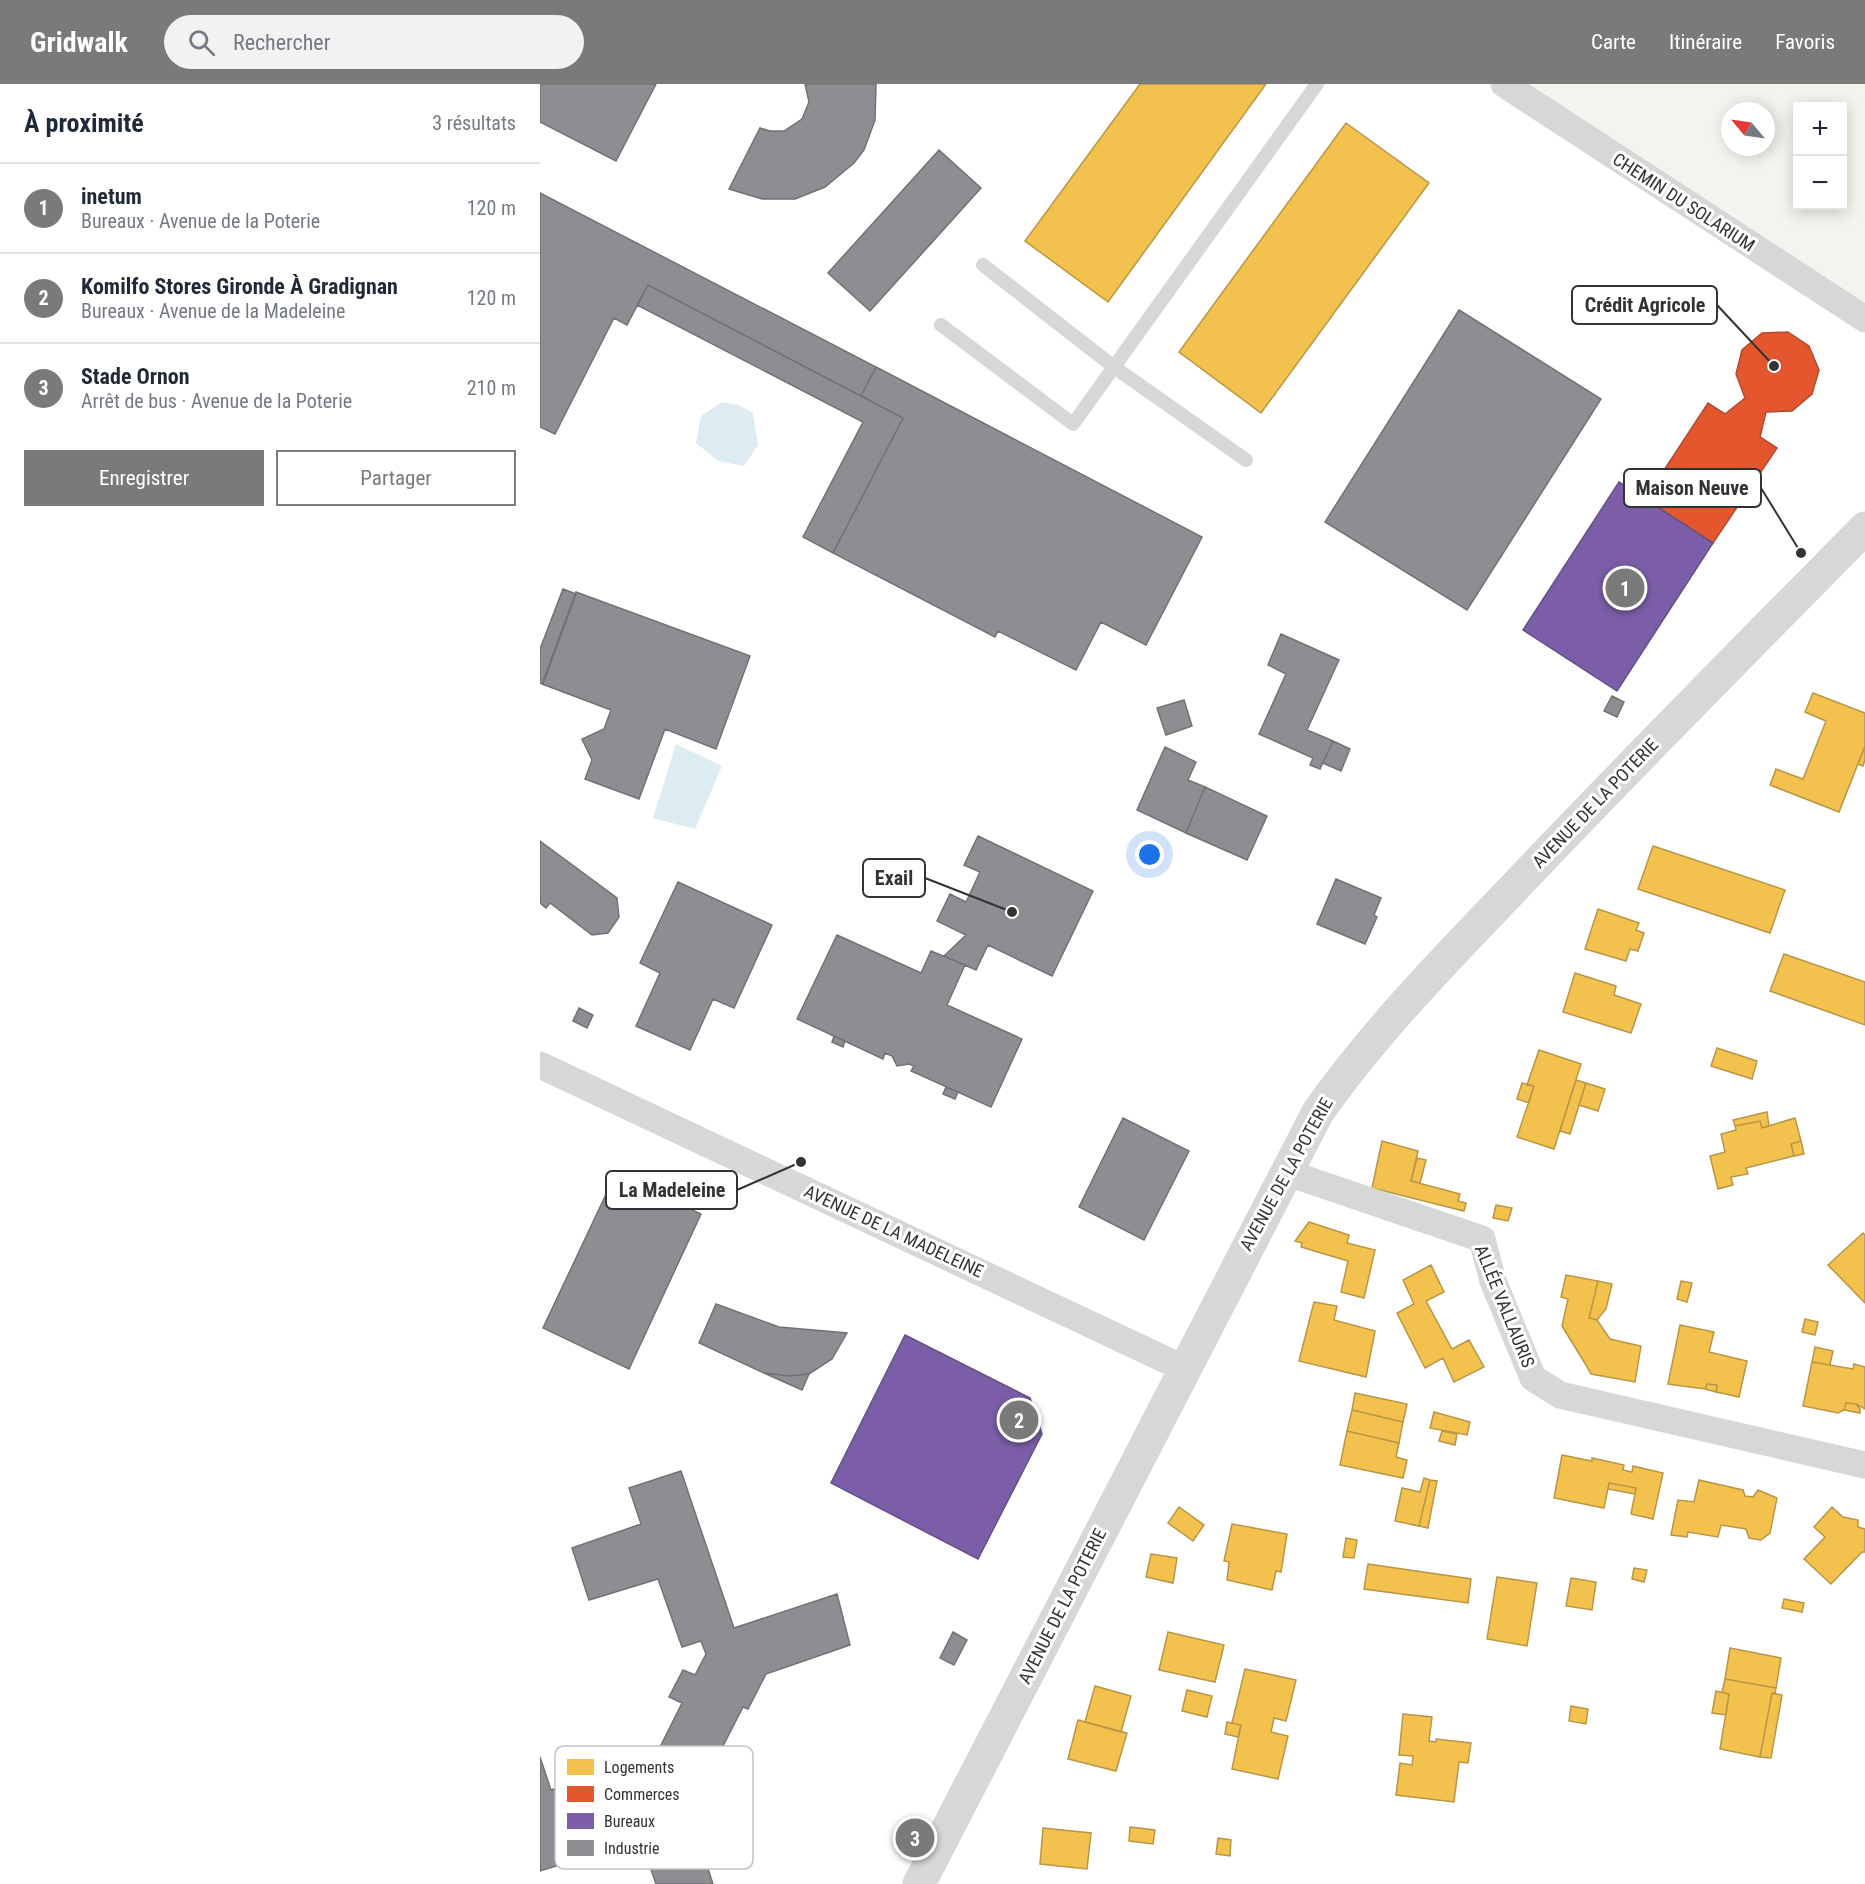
<!DOCTYPE html>
<html lang="fr">
<head>
<meta charset="utf-8">
<style>
	:root { --surface:#fff; --page:#f2f2f3; --text:#1f2937; --muted:#747a83; --line:#e0e1e3; --accent:#7a7a7a }
	body { margin:0; font-family:"Roboto Condensed",sans-serif; background:var(--page); color:var(--text) }
	.controls { position:absolute; right:18px; top:18px; display:grid; overflow:hidden; border-radius:0px; box-shadow:0 3px 15px #0003 }
	.controls button { width:54px; height:54px; display:grid; place-items:center; padding:0; border:0; border-bottom:2px solid var(--line); background:var(--surface); color:var(--text); font:30px sans-serif }
	.compass { position:absolute; left:1181px; top:18px; width:54px; height:54px; border-radius:50%; background:var(--surface); box-shadow:0 3px 15px #0003; rotate:299deg }
	.you { position:absolute; left:610px; top:771px; width:21px; height:21px; margin:-15px; border:4px solid #fff; border-radius:50%; background:#1a73e8; box-shadow:0 0 0 9px #1a73e833 }
	.badge { display:grid; place-items:center; width:39px; height:39px; border-radius:50%; background:var(--accent); color:#fff; font-size:20px; font-weight:700 }
	.pin { position:absolute; translate:-50% -50%; border:3px solid #fff; box-shadow:0 2px 6px #0006 }
	.list { margin:0; padding:0; list-style:none }
	h2 { display:flex; justify-content:space-between; align-items:center; height:78px; margin:0; padding:0 24px; font-size:26px }
	h2 small { font-size:20px; font-weight:400; color:var(--muted) }
	.list li { display:grid; grid-template-columns:39px 1fr auto; gap:18px; align-items:center; box-sizing:border-box; height:90px; padding:0 24px; border-top:2px solid var(--line) }
	.list b { display:block; font-size:22px; white-space:nowrap }
	.list p { margin:0; font-size:20px; white-space:nowrap; color:var(--muted) }
	.list em { font-size:20px; font-style:normal; color:var(--muted) }
	.actions { display:flex; gap:12px; padding:18px 24px }
	.actions a { flex:1; padding:14px 0; border:2px solid var(--accent); border-radius:0px; text-align:center; font-size:21px; color:var(--accent) }
	.actions .main { background:var(--accent); color:#fff }
	.icon { flex:none; width:33px; height:33px; fill:none; stroke:currentColor; stroke-width:2; stroke-linecap:round; stroke-linejoin:round }
	.map { position:relative; flex:none; width:1325px; height:1800px; overflow:hidden }
	header { display:flex; align-items:center; gap:36px; box-sizing:border-box; height:84px; padding:0 30px; background:var(--accent); color:#fff }
	header strong { font-size:28px }
	nav { display:flex; gap:33px; margin-inline-start:auto; font-size:21px }
	.search { width:420px; height:54px; background:var(--page); display:flex; align-items:center; gap:15px; box-sizing:border-box; padding:0 21px; border-radius:33px; color:var(--muted); font-size:22px }
	main { display:flex }
	aside { flex:1; background:var(--surface) }
	.map>svg:first-child { display:block }
	.green { fill:#f1f5ed; fill-rule:evenodd }
	.water { fill:#ddebf3 }
	.homes { fill:#f2c14e; stroke:#b99646; stroke-width:1.5 }
	.shops { fill:#e4572e; stroke:#af4c30; stroke-width:1.5 }
	.offices { fill:#7b5ea7; stroke:#655184; stroke-width:1.5 }
	.industry { fill:#8d8d92; stroke:#727276; stroke-width:1.5 }
	.lines { fill:none; stroke-linecap:round; stroke-linejoin:round }
	.service { stroke:#d7d7d7; stroke-width:14 }
	.minor { stroke:#d7d7d7; stroke-width:27 }
	.tertiary { stroke:#d7d7d7; stroke-width:33 }
	.labels { text-anchor:middle; dominant-baseline:central; stroke-width:6; stroke-linejoin:round; paint-order:stroke }
	.street-label { font-size:18px; fill:#333; stroke:#fff }
	.key { fill:#fff; stroke:#c2c2c2; stroke-width:1.5 }
	.key-label { font-size:16px; fill:#333 }
	.leader { fill:none; stroke:#333; stroke-width:2 }
	.callout-dot { fill:#333; stroke:#fff; stroke-width:2 }
	.callout { fill:#fff; stroke:#333; stroke-width:2 }
	.callout-label { font-size:20px; text-anchor:middle; font-weight:bold; fill:#333 }
</style>
</head>
<body>
<header>
<strong>Gridwalk</strong>
<div class="search"><svg class="icon" aria-label="search" viewBox="0 0 24 24"><circle cx="10" cy="10" r="6"/><path d="M15 15l6 6"/></svg>Rechercher</div>
<nav><a>Carte</a><a>Itinéraire</a><a>Favoris</a></nav>
</header>
<main>
<aside>
<h2>À proximité<small>3 résultats</small></h2>
<ul class="list">
<li><span class="badge">1</span><div><b>inetum</b><p>Bureaux · Avenue de la Poterie</p></div><em>120 m</em></li>
<li><span class="badge">2</span><div><b>Komilfo Stores Gironde À Gradignan</b><p>Bureaux · Avenue de la Madeleine</p></div><em>120 m</em></li>
<li><span class="badge">3</span><div><b>Stade Ornon</b><p>Arrêt de bus · Avenue de la Poterie</p></div><em>210 m</em></li>
</ul>
<div class="actions"><a class="main">Enregistrer</a><a>Partager</a></div>
</aside>
<div class="map">
<svg width="1325" height="1800" viewBox="0 0 1325 1800">
	<rect width="100%" height="100%" fill="#fff"/>
	<!-- green -->
	<path class="green" d="M964,0H1325V235ZM1258,22H1302V122H1258ZM1190,27H1226V63H1190Z"/>
	<!-- water -->
	<path class="water" d="M182,318L198,321L213,329L218,361L204,382L178,377L156,359L161,332Z
		M136,660L182,682L155,745L113,734Z"/>
	<!-- homes -->
	<path class="homes" d="M600,0H726L568,218L485,157Z
		M806,39L889,99L721,329L639,268Z
		M1273,609L1325,629V662L1299,728L1230,701L1236,685L1263,695L1286,637L1265,628Z
		M1325,662V676L1323,682L1318,680Z
		M1113,762L1245,806L1230,849L1098,805Z
		M1058,825L1099,839L1096,846L1104,849L1098,867L1090,865L1086,877L1045,865Z
		M1244,870L1325,898V941L1230,907Z
		M1035,889L1076,902L1074,911L1101,920L1091,949L1023,928Z
		M1177,964L1217,977L1212,995L1171,982Z
		M999,966L1041,980L1014,1065L977,1053L994,1002L987,1001Z
		M1036,996L1046,999L1030,1050L1020,1047Z
		M982,999L994,1002L989,1019L977,1015Z
		M1046,999L1065,1005L1058,1027L1039,1021Z
		M1227,1028L1229,1042L1222,1044L1220,1037L1195,1042L1193,1036Z
		M1255,1034L1261,1057L1251,1060L1254,1072L1206,1084L1208,1090L1191,1093L1193,1101L1178,1105L1170,1072L1185,1068L1181,1050L1196,1046L1195,1042L1220,1037L1222,1044Z
		M842,1057L878,1067L871,1097L920,1110L918,1117L926,1119L924,1127L832,1104Z
		M1261,1057L1264,1070L1254,1072L1251,1060Z
		M877,1074L886,1076L880,1099L871,1097Z
		M956,1121L972,1124L968,1137L953,1134Z
		M769,1138L809,1151L807,1159L835,1166L824,1214L801,1208L808,1177L761,1163L762,1159L755,1157Z
		M1323,1149L1325,1151V1219L1288,1181Z
		M891,1181L904,1208L886,1217L912,1265L929,1256L944,1283L914,1298L903,1274L885,1284L857,1229L874,1220L863,1196Z
		M1026,1191L1058,1197L1049,1234L1057,1236L1070,1255L1101,1262L1095,1298L1051,1290L1046,1281L1022,1242L1028,1215L1021,1213Z
		M1058,1197L1072,1200L1066,1225L1057,1236L1049,1234Z
		M1141,1197L1152,1199L1147,1218L1137,1215Z
		M774,1218L797,1222L794,1236L835,1247L826,1293L759,1277Z
		M1265,1235L1278,1238L1275,1251L1262,1248Z
		M1140,1241L1174,1248L1169,1268L1207,1277L1199,1313L1176,1308L1177,1301L1167,1300L1165,1305L1128,1300Z
		M1275,1263L1293,1267L1290,1281L1272,1278Z
		M1272,1278L1313,1285L1314,1280L1325,1283V1325L1316,1320L1306,1319L1304,1326L1298,1329L1263,1322Z
		M1167,1300L1177,1301L1176,1308L1165,1305Z
		M815,1309L867,1320L863,1338L812,1326Z
		M1306,1319L1316,1320L1320,1325V1329L1304,1326Z
		M812,1326L863,1338L859,1359L807,1347Z
		M894,1328L930,1338L927,1351L890,1344Z
		M807,1347L859,1359L856,1373L867,1376L863,1394L800,1381Z
		M902,1347L917,1350L915,1361L899,1357Z
		M1022,1371L1052,1377V1374L1084,1381L1083,1386L1092,1388L1093,1382L1123,1389L1113,1435L1091,1430L1096,1404L1069,1399L1064,1424L1014,1414Z
		M884,1394L890,1396L879,1442L855,1437L862,1404L880,1408Z
		M890,1396L897,1397L888,1444L879,1442Z
		M1159,1396L1203,1406L1205,1412L1213,1413L1218,1406L1237,1414L1230,1449L1221,1456L1209,1454L1206,1445L1181,1441L1178,1453L1148,1448L1147,1453L1131,1451L1138,1416L1154,1418Z
		M1069,1399L1096,1404L1095,1410L1068,1405Z
		M639,1423L664,1441L653,1457L628,1439Z
		M1292,1423L1303,1433L1318,1436V1443L1325,1445V1468H1322L1291,1500L1264,1475L1285,1453L1274,1443Z
		M692,1440L747,1450L741,1488L736,1487L732,1506L687,1496L689,1478L684,1477Z
		M806,1454L817,1456L814,1474L803,1473Z
		M611,1470L637,1474L633,1499L606,1493Z
		M828,1480L931,1495L928,1519L824,1505Z
		M1094,1484L1107,1486L1104,1498L1092,1495Z
		M957,1493L997,1499L987,1562L947,1555Z
		M1031,1494L1056,1498L1052,1526L1026,1522Z
		M1244,1515L1264,1519L1262,1528L1242,1524Z
		M628,1548L684,1561L675,1598L619,1586Z
		M1190,1564L1241,1574L1236,1604L1185,1595Z
		M705,1585L756,1596L746,1637L734,1634L731,1648L748,1652L738,1695L692,1685L701,1641L692,1639Z
		M1185,1595L1236,1604L1235,1610L1232,1609L1220,1673L1180,1665L1189,1610L1182,1608Z
		M555,1602L591,1612L581,1648L545,1638Z
		M647,1606L672,1612L667,1633L642,1627Z
		M1176,1607L1189,1610L1186,1631L1172,1629Z
		M1232,1609L1242,1611L1231,1674L1220,1673Z
		M1031,1622L1048,1625L1046,1640L1029,1637Z
		M863,1630L892,1633L889,1657L896,1658V1655L931,1659L928,1679L919,1678L914,1718L856,1711L860,1679L872,1681L873,1672L859,1671Z
		M538,1636L587,1649L576,1687L528,1675Z
		M687,1638L701,1641L698,1653L685,1650Z
		M590,1743L615,1746L613,1760L589,1757Z
		M503,1744L551,1749L547,1785L500,1780Z
		M678,1754L691,1756L690,1772L676,1770Z"/>
	<!-- shops -->
	<path class="shops" d="M1248,248L1269,262L1279,286L1272,310L1252,327L1226,328L1220,353L1237,364L1173,459L1105,415L1168,319L1185,330L1205,314L1196,290L1202,266L1222,249Z"/>
	<!-- offices -->
	<path class="offices" d="M1079,398L1173,459L1077,607L983,546Z
		M365,1251L490,1314L502,1350L438,1475L291,1399Z"/>
	<!-- industry -->
	<path class="industry" d="M0,0H116L76,77L0,38Z
		M265,0H336L335,36L324,66L314,79L285,103L255,115H222L189,105L220,44L230,47H244L262,35L269,18Z
		M399,66L441,104L330,227L288,189Z
		M0,109L336,283L321,312L108,201L87,241L74,234L15,350L0,343Z
		M108,201L363,334L293,469L263,453L323,338L97,221Z
		M919,226L1061,315L927,526L785,438Z
		M336,283L662,453L606,561L561,538L536,586L458,547L455,553L293,469L363,334L321,312Z
		M23,505L36,510L3,600L0,599V565Z
		M36,508L210,572L176,665L125,645L99,715L45,695L52,676L42,655L64,645L71,626L2,600Z
		M741,550L799,576L767,646L793,657L780,685L770,681L773,674L719,650L746,590L728,581Z
		M1072,612L1084,618L1077,633L1064,627Z
		M644,616L652,642L626,651L617,624Z
		M793,657L810,665L801,687L783,679Z
		M625,663L656,678L648,696L665,703L646,749L597,726Z
		M665,703L727,732L707,776L646,749Z
		M438,752L553,807L512,892L448,861L436,886L404,872L426,851L397,837L410,810L426,818L440,788L424,781Z
		M0,757L77,814L79,833L68,849L52,851L10,819L6,824L0,819Z
		M796,795L841,814L834,831L837,833L825,860L777,840Z
		M138,798L232,841L194,924L173,915L150,966L96,942L120,889L100,879Z
		M297,851L381,889L391,867L425,881L407,921L482,955L451,1023L371,987L374,982L369,980L357,982L352,972L345,969L343,975L257,935Z
		M39,924L53,931L47,944L33,937Z
		M294,952L305,957L303,963L292,958Z
		M406,1003L418,1008L415,1015L403,1010Z
		M583,1034L649,1067L604,1156L539,1123Z
		M69,1104L105,1122L125,1113L161,1130L89,1285L3,1244Z
		M176,1220L239,1243L307,1249L292,1275L269,1290L250,1292L224,1289L159,1259Z
		M224,1289L250,1292L269,1290L262,1306Z
		M141,1387L194,1544L297,1510L310,1561L226,1590L208,1625L203,1623L164,1699L169,1701L152,1735L173,1800H116L95,1738L29,1760L35,1776L0,1787V1673L11,1706L80,1683L85,1700L104,1695L142,1619L129,1613L143,1586L155,1591L166,1570L161,1557L142,1563L118,1495L49,1516L32,1464L101,1440L89,1404Z
		M413,1548L427,1556L414,1581L400,1574Z"/>
	<g class="lines">
		<!-- service -->
		<path class="service" d="M443,181L574,283L706,376
			M401,241L533,340L777,0"/>
		<!-- minor -->
		<path class="minor" d="M964,0L1325,235
			M0,981L643,1284
			M745,1088L942,1155L953,1197L993,1294L1020,1311L1325,1381"/>
		<!-- tertiary -->
		<path class="tertiary" d="M379,1800L778,1028C835,947 904,877 972,806C1088,683 1207,564 1325,444"/>
	</g>
	<g class="labels">
		<!-- street labels -->
		<g class="street-label">
			<text transform="translate(1144 118) rotate(33)">CHEMIN DU SOLARIUM</text>
			<text transform="translate(1055 719) rotate(-46)">AVENUE DE LA POTERIE</text>
			<text transform="translate(746 1090) rotate(-61)">AVENUE DE LA POTERIE</text>
			<text transform="translate(354 1147) rotate(25)">AVENUE DE LA MADELEINE</text>
			<text transform="translate(965 1222) rotate(68)">ALLÉE VALLAURIS</text>
			<text transform="translate(522 1522) rotate(-63)">AVENUE DE LA POTERIE</text>
		</g>
	</g>
	<!-- legend -->
	<rect x="15" y="1662" width="198" height="123" rx="9" class="key"/>
	<rect x="27" y="1675" width="27" height="16" fill="#f2c14e"/>
	<rect x="27" y="1702" width="27" height="16" fill="#e4572e"/>
	<rect x="27" y="1729" width="27" height="16" fill="#7b5ea7"/>
	<rect x="27" y="1756" width="27" height="16" fill="#8d8d92"/>
	<g class="key-label">
		<text x="64" y="1689">Logements</text>
		<text x="64" y="1716">Commerces</text>
		<text x="64" y="1743">Bureaux</text>
		<text x="64" y="1770">Industrie</text>
	</g>
	<!-- callouts -->
	<path class="leader" d="M1234 282L1177 221M1261 469L1221 404M472 828L385 794M261 1078L197 1106"/>
	<g class="callout-dot">
		<circle cx="1234" cy="282" r="6"/>
		<circle cx="1261" cy="469" r="6"/>
		<circle cx="472" cy="828" r="6"/>
		<circle cx="261" cy="1078" r="6"/>
	</g>
	<g class="callout">
		<rect x="1032" y="202" width="145" height="38" rx="6"/>
		<rect x="1084" y="385" width="137" height="38" rx="6"/>
		<rect x="323" y="775" width="62" height="38" rx="6"/>
		<rect x="66" y="1087" width="131" height="38" rx="6"/>
	</g>
	<g class="callout-label">
		<text x="1105" y="228">Crédit Agricole</text>
		<text x="1152" y="411">Maison Neuve</text>
		<text x="354" y="801">Exail</text>
		<text x="132" y="1113">La Madeleine</text>
	</g>
</svg>
<div class="controls">
<button>+</button>
<button>−</button>
</div>
<svg class="compass" viewBox="-18 -18 36 36"><path d="M0-13l5 13h-10z" fill="#e53935"/><path d="M0 13l5-13h-10z" fill="#747a83"/></svg>
<div class="you"></div>
<div class="pin badge" style="left:1085px;top:504px">1</div>
<div class="pin badge" style="left:479px;top:1336px">2</div>
<div class="pin badge" style="left:375px;top:1754px">3</div>
</div>
</main>
</body>
</html>
